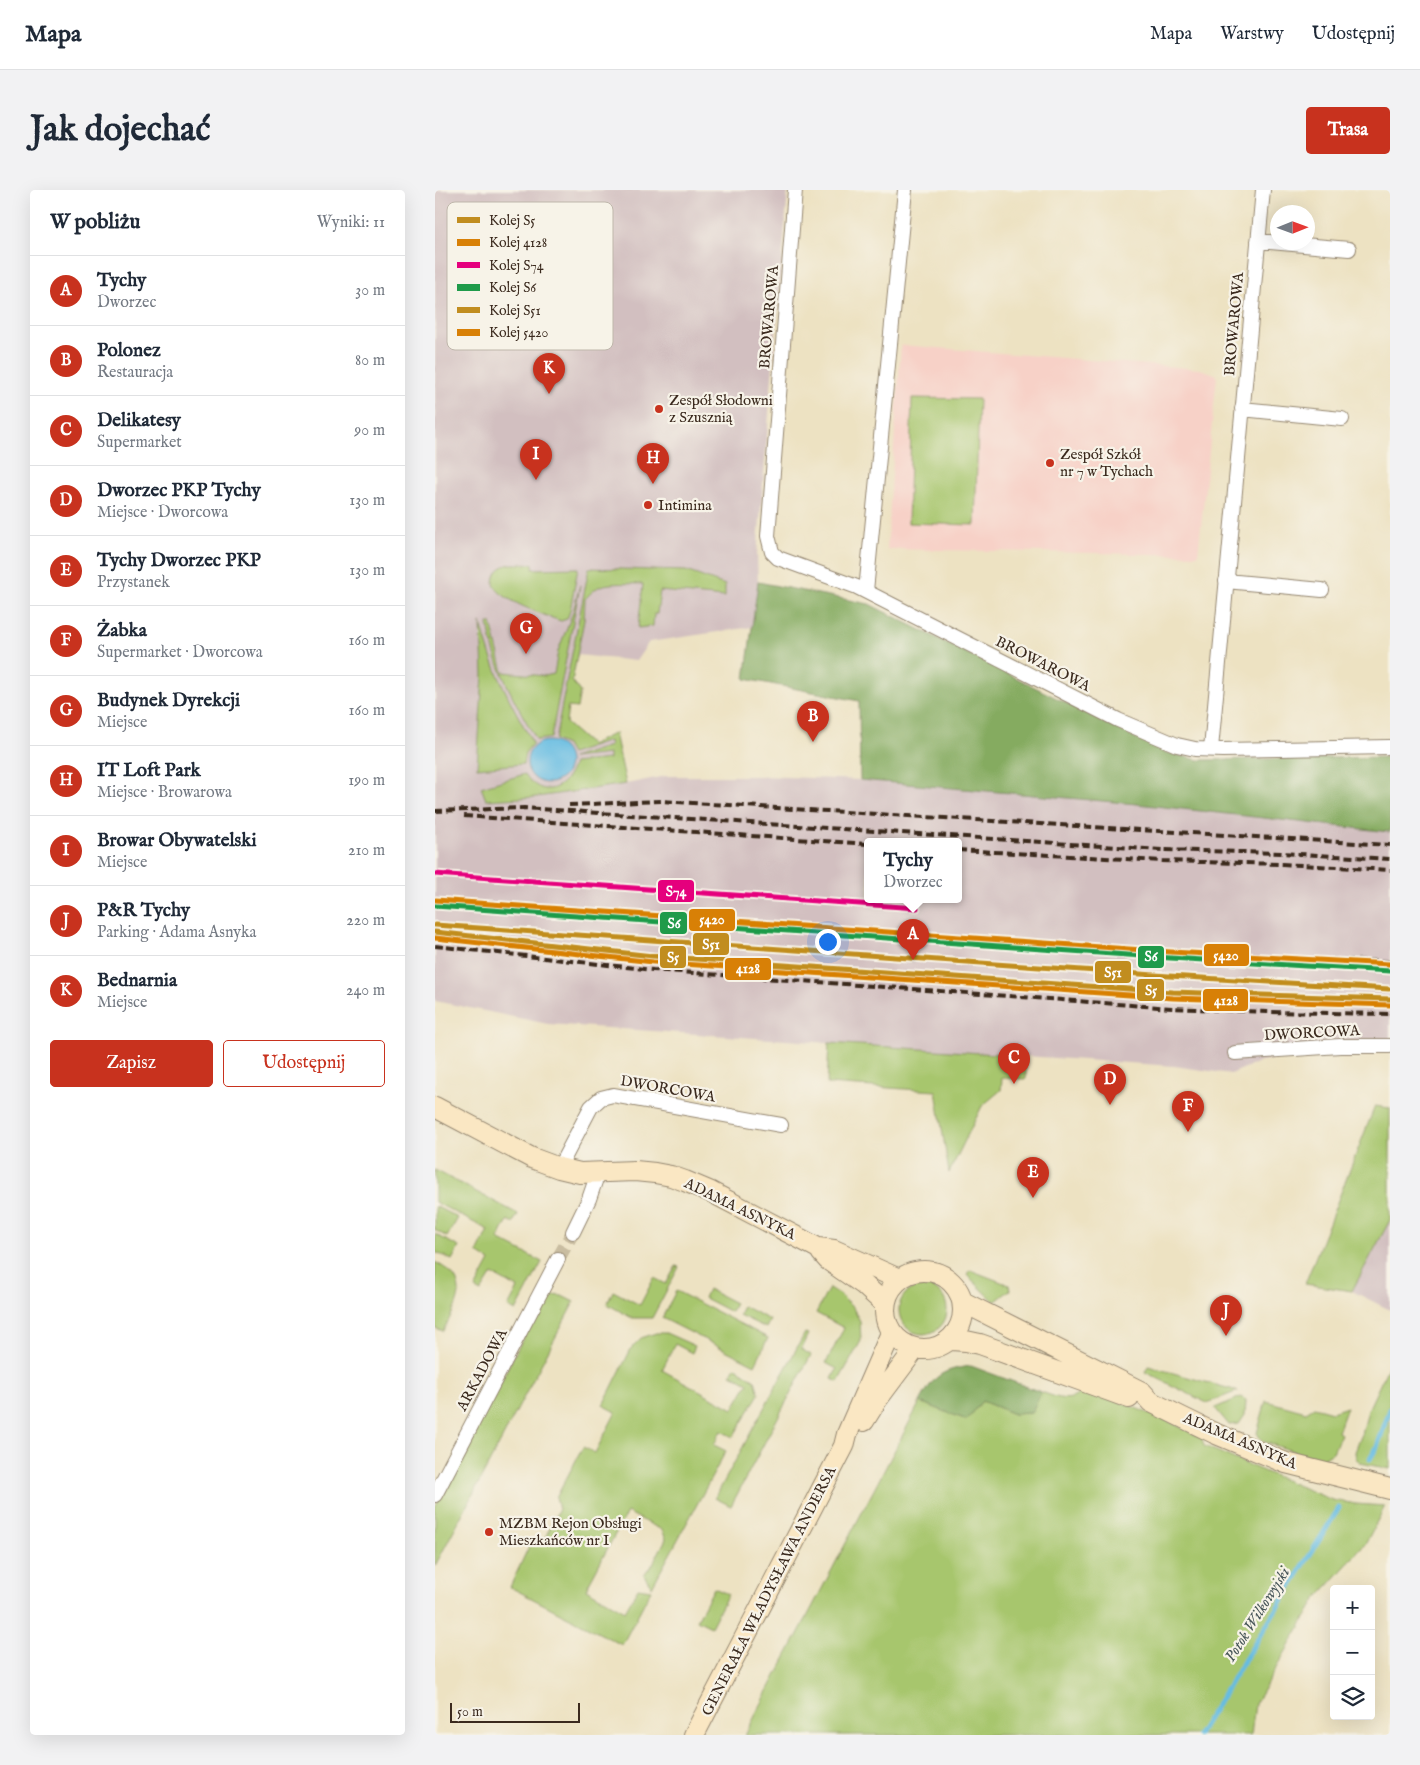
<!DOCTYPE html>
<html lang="pl">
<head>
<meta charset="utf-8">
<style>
	:root { --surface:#fff; --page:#f2f2f3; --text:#1f2937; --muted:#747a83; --line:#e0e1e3; --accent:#c8321e }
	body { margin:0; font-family:"IM FELL English",serif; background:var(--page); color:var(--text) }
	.controls { position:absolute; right:15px; bottom:15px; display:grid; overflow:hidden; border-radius:5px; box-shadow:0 5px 20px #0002 }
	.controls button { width:45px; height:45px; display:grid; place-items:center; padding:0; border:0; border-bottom:1px solid var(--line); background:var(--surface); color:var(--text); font:25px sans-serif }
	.compass { position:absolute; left:835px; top:15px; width:45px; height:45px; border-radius:50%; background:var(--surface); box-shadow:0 5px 20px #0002; rotate:89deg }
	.scale { position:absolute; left:15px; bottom:12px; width:130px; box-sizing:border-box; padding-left:5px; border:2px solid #3b2a1e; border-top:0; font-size:14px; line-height:18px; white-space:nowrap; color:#3b2a1e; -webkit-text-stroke:4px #f7f3e8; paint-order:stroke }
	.you { position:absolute; left:392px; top:751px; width:18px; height:18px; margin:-12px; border:4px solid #fff; border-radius:50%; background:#1a73e8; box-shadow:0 0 0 8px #1a73e833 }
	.badge { display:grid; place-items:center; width:32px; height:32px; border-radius:50%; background:var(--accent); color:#fff; font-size:16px; font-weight:700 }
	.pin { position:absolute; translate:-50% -41px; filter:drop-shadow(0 1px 2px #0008) }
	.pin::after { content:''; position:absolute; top:26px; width:18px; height:15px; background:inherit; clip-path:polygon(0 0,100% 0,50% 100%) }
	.popup { position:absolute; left:429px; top:648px; width:98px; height:65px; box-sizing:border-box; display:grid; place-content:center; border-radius:5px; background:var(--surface); filter:drop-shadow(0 1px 4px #0005); font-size:16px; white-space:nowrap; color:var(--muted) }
	.popup b { font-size:19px; color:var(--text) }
	.popup::after { content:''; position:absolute; left:50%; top:100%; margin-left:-10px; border:10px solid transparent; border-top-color:var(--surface) }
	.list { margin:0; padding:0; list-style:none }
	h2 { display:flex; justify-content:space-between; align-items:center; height:65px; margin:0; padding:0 20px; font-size:21px }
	h2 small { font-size:16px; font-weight:400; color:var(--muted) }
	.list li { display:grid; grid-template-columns:32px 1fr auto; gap:15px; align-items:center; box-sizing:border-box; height:70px; padding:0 20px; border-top:1px solid var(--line) }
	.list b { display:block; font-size:19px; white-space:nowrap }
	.list p { margin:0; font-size:16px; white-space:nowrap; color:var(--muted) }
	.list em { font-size:16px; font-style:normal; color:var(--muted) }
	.actions { display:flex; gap:10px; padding:15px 20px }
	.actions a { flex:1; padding:11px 0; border:1px solid var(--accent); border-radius:5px; text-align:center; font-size:18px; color:var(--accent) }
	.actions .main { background:var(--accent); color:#fff }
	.icon { flex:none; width:28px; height:28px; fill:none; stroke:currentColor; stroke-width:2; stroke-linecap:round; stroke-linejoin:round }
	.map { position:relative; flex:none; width:955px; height:1545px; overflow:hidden; border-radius:5px }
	header { display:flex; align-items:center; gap:30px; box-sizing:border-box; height:70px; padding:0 25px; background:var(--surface); border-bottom:1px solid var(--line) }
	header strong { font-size:24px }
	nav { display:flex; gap:28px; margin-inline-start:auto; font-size:18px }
	.intro { display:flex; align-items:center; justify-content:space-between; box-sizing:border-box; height:120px; padding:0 30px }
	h1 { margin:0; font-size:35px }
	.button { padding:12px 22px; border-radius:5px; background:var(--accent); color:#fff; font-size:18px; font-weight:700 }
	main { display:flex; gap:30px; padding:0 30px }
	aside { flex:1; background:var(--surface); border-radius:5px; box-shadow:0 5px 20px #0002 }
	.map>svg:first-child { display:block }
	.built { fill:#f7d1c7 }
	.industrial { fill:#d2bfc0; fill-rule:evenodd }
	.green { fill:#a7c66d; stroke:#717846 }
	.forest { fill:#85ab60; stroke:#606a3f }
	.water { fill:#65bce2; stroke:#507380 }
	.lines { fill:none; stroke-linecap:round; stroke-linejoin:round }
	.stream { stroke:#65bce2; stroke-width:5 }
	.street-tunnel { stroke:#c9bda1; stroke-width:14; stroke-dasharray:14 7; stroke-linecap:butt }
	.street-casing { stroke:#948670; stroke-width:16 }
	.secondary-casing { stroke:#948670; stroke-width:22 }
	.street { stroke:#fff; stroke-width:14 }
	.secondary { stroke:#fae7c3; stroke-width:20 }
	.rail { stroke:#3b2a1e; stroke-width:4; stroke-dasharray:8 4; stroke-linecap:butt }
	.rail-1-casing { stroke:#f7f3e8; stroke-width:9 }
	.rail-2-casing { stroke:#f7f3e8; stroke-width:9 }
	.rail-3-casing { stroke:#f7f3e8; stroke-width:9 }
	.rail-4-casing { stroke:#f7f3e8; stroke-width:9 }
	.rail-5-casing { stroke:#f7f3e8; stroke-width:9 }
	.rail-6-casing { stroke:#f7f3e8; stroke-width:9 }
	.rail-1 { stroke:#c18d1f; stroke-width:5 }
	.rail-2 { stroke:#d88006; stroke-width:5 }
	.rail-3 { stroke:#e5007d; stroke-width:5 }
	.rail-4 { stroke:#1f9b4a; stroke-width:5 }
	.rail-5 { stroke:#c18d1f; stroke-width:5 }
	.rail-6 { stroke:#d88006; stroke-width:5 }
	.poi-dot { fill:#c8321e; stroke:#f7f3e8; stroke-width:2 }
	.labels { text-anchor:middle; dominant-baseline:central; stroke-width:4.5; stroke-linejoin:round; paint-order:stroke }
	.street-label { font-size:15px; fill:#3b2a1e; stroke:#f7f3e8 }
	.poi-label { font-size:15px; fill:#3b2a1e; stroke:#f7f3e8; text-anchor:start }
	.water-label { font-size:16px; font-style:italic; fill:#485659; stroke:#f7f3e8 }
	.key { fill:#f7f3e8; stroke:#bfb7ab; stroke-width:1 }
	.key-label { font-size:14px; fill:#3b2a1e }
	.line-badge { stroke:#f7f3e8; stroke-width:2 }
	.badge-label { font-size:14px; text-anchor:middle; font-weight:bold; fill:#fff }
</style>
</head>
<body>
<header>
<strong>Mapa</strong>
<nav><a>Mapa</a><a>Warstwy</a><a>Udostępnij</a></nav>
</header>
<div class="intro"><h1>Jak dojechać</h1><a class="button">Trasa</a></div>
<main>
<aside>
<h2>W pobliżu<small>Wyniki: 11</small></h2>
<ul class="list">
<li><span class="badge">A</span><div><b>Tychy</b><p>Dworzec</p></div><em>30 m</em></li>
<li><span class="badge">B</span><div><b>Polonez</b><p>Restauracja</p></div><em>80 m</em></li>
<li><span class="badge">C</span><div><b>Delikatesy</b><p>Supermarket</p></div><em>90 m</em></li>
<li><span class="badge">D</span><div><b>Dworzec PKP Tychy</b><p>Miejsce · Dworcowa</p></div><em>130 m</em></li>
<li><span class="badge">E</span><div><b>Tychy Dworzec PKP</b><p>Przystanek</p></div><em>130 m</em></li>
<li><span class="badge">F</span><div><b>Żabka</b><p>Supermarket · Dworcowa</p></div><em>160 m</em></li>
<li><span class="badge">G</span><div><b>Budynek Dyrekcji</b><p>Miejsce</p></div><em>160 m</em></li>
<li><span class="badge">H</span><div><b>IT Loft Park</b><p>Miejsce · Browarowa</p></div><em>190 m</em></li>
<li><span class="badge">I</span><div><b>Browar Obywatelski</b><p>Miejsce</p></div><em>210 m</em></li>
<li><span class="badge">J</span><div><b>P&amp;R Tychy</b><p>Parking · Adama Asnyka</p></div><em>220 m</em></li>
<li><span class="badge">K</span><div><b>Bednarnia</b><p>Miejsce</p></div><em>240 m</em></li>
</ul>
<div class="actions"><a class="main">Zapisz</a><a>Udostępnij</a></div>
</aside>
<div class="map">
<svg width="955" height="1545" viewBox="0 0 955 1545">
	<rect width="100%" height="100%" fill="#f7f3e8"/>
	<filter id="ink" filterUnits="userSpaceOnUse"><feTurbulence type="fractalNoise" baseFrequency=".02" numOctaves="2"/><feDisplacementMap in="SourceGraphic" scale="10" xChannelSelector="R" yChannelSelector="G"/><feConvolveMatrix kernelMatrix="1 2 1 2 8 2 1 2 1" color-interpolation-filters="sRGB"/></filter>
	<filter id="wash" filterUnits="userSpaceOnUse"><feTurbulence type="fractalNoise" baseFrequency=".0096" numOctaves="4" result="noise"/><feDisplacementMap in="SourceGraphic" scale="20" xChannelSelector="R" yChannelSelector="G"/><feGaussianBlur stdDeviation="1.12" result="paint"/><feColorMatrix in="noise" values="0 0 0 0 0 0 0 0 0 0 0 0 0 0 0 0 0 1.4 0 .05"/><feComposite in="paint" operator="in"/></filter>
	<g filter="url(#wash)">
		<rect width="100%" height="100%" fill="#ede2c2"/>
		<!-- built -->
		<path class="built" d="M466,155L765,179L780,184L782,186L763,365L452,359Z"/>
		<!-- industrial -->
		<path class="industrial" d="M0,0H353L322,364L323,392L317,437L214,452L201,471L143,465L137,491L145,502L142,518L133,517L131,533L156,555L180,543L191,594L231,586H327L425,590L702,614L955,642V861H898L860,865L826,871L796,884L739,876L113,834L0,811ZM433,651H523V709H433Z
			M955,1030V1120L917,1101Z"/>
		<!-- green -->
		<path class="green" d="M477,208L544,209L540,335L473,333Z
			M76,374H98V379L143,378L135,421L132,429L126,431C111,426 62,409 59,394C59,382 65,376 76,374Z
			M154,378L251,381L290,395V407L225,401L222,424H219L218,436L203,438L208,394C197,394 176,392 166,396C160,398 154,405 150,409L149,430L137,491L145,502L142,518L133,517L131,533L156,555L180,543L191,594L102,607L51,610L46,597L90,584C107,610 131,600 139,573L174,569V564L137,568L175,556L174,551L136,564L131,555L120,550Z
			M145,395L116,548L102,550C80,513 59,476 53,433H56L68,482L110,486L119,484L123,461L138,422Z
			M46,433C56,477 76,514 98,553L90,563L88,574L42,578L48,485Z
			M394,853L591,866V889L567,888L566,900L547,916L514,983L501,901L392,894Z
			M940,916L955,918V1030L917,1101L870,1094Z
			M0,980L83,1024L78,1033L73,1030L63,1049L107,1072L81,1121L73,1117L83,1098L57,1084L46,1102L40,1099L55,1071L42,1063L53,1040L0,1012Z
			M0,1016L23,1028L12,1047L0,1040Z
			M0,1044L24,1057L17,1070L0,1062Z
			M0,1072C38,1092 23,1112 8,1141L0,1138Z
			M241,1076L244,1077L217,1128H197L172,1114L178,1101L205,1115L219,1088L231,1094Z
			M535,1080L574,1095L575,1100L561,1111H559L534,1087L532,1084Z
			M464 1120a24 24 0 1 1 48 0a24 24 0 1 1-48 0Z
			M394,1098L405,1105L418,1118L425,1131L426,1151L403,1192L397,1189L402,1179L391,1173L409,1138L381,1123Z
			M273,1099L300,1113L296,1122L269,1108Z
			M241,1101L333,1148L320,1175L227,1128Z
			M116,1105L127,1106L139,1112L0,1376V1317L107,1112Z
			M308,1116L335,1130L331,1138L304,1125Z
			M221,1143H231L260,1156L257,1163L240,1154L227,1180L298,1219L313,1193L296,1184L300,1177L320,1190L324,1204L298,1247L286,1241L279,1255L291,1261L217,1397L209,1385L213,1379H215L231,1349L227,1340L192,1322L151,1399L190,1421L203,1398L216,1400L187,1455L75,1397L95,1354L109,1350L124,1319L121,1308L148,1257L160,1263L181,1222L168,1215L197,1157L206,1148Z
			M370,1143L373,1144L366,1159L376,1165L296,1316L280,1308Z
			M955,1173V1279L925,1273L921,1268L920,1262L928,1241L933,1220Z
			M713,1176L803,1201L772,1213L710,1182Z
			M651,1198L735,1232L767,1248L769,1256L897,1310L921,1314L950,1316L931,1353L882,1408L820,1514L816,1545H310L485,1212L532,1230L547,1211L579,1224L596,1223L606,1202C625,1208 635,1215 651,1198Z
			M806,1207L811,1210L810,1225L804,1234L794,1235L780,1218Z
			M831,1211L871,1222L879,1217L897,1222L912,1217L903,1242L906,1244L898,1262L885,1270L827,1251L822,1243Z
			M279,1398L293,1404L276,1437L262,1430Z"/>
		<!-- forest -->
		<path class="forest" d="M323,392L434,414L729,562L764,570L955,567V642L702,614L425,590L424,511L310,489Z
			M536,1176L606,1202L596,1223L579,1224L547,1211L532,1230L485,1212C499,1186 505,1180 536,1176Z"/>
		<!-- water -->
		<path class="water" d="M92 572a21 21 0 1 1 42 0a21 21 0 1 1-42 0Z"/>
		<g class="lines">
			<!-- stream -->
			<path class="stream" d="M935,1269L942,1257L955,1219
				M763,1545L904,1318"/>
		</g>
	</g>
	<g filter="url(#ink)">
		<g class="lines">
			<!-- street-tunnel -->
			<path class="street-tunnel" d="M123,1069L138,1042"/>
			<!-- street casing -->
			<g class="street-casing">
				<path id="street" d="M360,0L333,346L337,362L343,368L422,397L683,530L742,555L760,559L788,560L955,557
					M823,51L914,59
					M807,219L907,229
					M791,391L887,400
					M431,401L470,0
					M776,559L828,0
					M800,863L905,856H955
					M124,978L156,917L166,908L178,905L346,935
					M138,1042L154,1009L163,983
					M0,1305L123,1069"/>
			</g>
			<!-- secondary casing -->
			<g class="secondary-casing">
				<path id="secondary" d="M0,917L97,968L124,978L145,983L200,981L220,983L236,986L250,991L276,1002L383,1058L399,1060L464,1089
					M386,1062L393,1070L429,1095L450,1114
					M450 1120a39 39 0 1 1 78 0a39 39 0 1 1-78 0Z
					M528,1112L707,1202L716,1212L779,1243L851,1273L955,1299
					M516,1150L531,1151L545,1154L694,1208
					M429,1231L442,1210L480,1159
					M259,1545L409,1256L412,1244L456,1143"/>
			</g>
			<!-- street -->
			<use href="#street" class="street"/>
			<!-- secondary -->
			<use href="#secondary" class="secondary"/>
			<!-- rail -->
			<path class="rail" d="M134,615L226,611L955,655
				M0,621L89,618L727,660L846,663L955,669
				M29,626L433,654
				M523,660L727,671L847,674L955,680
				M0,710L741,763L955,771
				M0,756L218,780L737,818L832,822L955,824"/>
			<!-- rail-1 casing -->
			<g class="rail-1-casing">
				<path id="rail-1" d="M0,742L218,766L738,802L955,809"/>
			</g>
			<!-- rail-2 casing -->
			<g class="rail-2-casing">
				<path id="rail-2" d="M0,748L218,772L738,808L955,815"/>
			</g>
			<!-- rail-3 casing -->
			<g class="rail-3-casing">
				<path id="rail-3" d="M0,684L482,718"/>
			</g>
			<!-- rail-4 casing -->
			<g class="rail-4-casing">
				<path id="rail-4" d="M0,716L735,768L955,781"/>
			</g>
			<!-- rail-5 casing -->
			<g class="rail-5-casing">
				<path id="rail-5" d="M0,735L734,786L954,799"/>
			</g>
			<!-- rail-6 casing -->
			<g class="rail-6-casing">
				<path id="rail-6" d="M1,710L736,762L955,774"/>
			</g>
			<!-- rail-1 -->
			<use href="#rail-1" class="rail-1"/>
			<!-- rail-2 -->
			<use href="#rail-2" class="rail-2"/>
			<!-- rail-3 -->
			<use href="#rail-3" class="rail-3"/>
			<!-- rail-4 -->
			<use href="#rail-4" class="rail-4"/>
			<!-- rail-5 -->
			<use href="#rail-5" class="rail-5"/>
			<!-- rail-6 -->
			<use href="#rail-6" class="rail-6"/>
		</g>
	</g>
	<!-- markers -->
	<g class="poi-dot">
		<circle cx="224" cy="219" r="5"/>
		<circle cx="615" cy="273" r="5"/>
		<circle cx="213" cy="315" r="5"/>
		<circle cx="54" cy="1342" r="5"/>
	</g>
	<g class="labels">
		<!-- street labels -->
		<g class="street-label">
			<text transform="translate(334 127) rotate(-85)">BROWAROWA</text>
			<text transform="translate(799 134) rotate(-85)">BROWAROWA</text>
			<text transform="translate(608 474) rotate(27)">BROWAROWA</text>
			<text transform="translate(877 843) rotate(-3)">DWORCOWA</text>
			<text transform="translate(233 899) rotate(10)">DWORCOWA</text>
			<text transform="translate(305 1019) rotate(26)">ADAMA ASNYKA</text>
			<text transform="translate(47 1180) rotate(-62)">ARKADOWA</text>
			<text transform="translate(805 1251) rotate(23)">ADAMA ASNYKA</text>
			<text transform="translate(334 1401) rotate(-63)">GENERAŁA WŁADYSŁAWA ANDERSA</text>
		</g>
		<!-- poi labels -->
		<g class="poi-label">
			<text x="234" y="210">Zespół Słodowni<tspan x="234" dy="17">z Szusznią</tspan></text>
			<text x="625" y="264">Zespół Szkół<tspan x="625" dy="17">nr 7 w Tychach</tspan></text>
			<text x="223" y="315">Intimina</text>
			<text x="64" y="1333">MZBM Rejon Obsługi<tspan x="64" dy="17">Mieszkańców nr I</tspan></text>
		</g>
		<!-- water labels -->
		<g class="water-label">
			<text transform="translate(823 1425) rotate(-58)">Potok Wilkowyjski</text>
		</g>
	</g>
	<!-- legend -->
	<rect x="12" y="12" width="166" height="148" rx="8" class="key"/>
	<rect x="22" y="27" width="23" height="6" fill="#c18d1f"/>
	<rect x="22" y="49" width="23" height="7" fill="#d88006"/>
	<rect x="22" y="72" width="23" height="6" fill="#e5007d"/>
	<rect x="22" y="94" width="23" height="7" fill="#1f9b4a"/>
	<rect x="22" y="117" width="23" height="6" fill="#c18d1f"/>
	<rect x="22" y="139" width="23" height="7" fill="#d88006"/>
	<g class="key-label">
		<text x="54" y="35">Kolej S5</text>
		<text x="54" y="57">Kolej 4128</text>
		<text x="54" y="80">Kolej S74</text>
		<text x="54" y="102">Kolej S6</text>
		<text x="54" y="125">Kolej S51</text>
		<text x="54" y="147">Kolej 5420</text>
	</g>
	<g class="line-badge">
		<rect x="222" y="689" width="38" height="24" rx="5" fill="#e5007d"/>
		<rect x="253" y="718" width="48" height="24" rx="5" fill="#d88006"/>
		<rect x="224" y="721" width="29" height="24" rx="5" fill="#1f9b4a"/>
		<rect x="257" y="742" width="38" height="24" rx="5" fill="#c18d1f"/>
		<rect x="768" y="753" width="47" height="24" rx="5" fill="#d88006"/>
		<rect x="702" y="755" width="28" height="24" rx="5" fill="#1f9b4a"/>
		<rect x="224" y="755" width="28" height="24" rx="5" fill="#c18d1f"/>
		<rect x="289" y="767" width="48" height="24" rx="5" fill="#d88006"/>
		<rect x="659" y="770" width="38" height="24" rx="5" fill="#c18d1f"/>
		<rect x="701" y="788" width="29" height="24" rx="5" fill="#c18d1f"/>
		<rect x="767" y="798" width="47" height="24" rx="5" fill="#d88006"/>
	</g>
	<g class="badge-label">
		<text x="241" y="706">S74</text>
		<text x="277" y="734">5420</text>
		<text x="239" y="738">S6</text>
		<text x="276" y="759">S51</text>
		<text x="791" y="770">5420</text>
		<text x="716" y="771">S6</text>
		<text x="238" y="772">S5</text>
		<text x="313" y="783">4128</text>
		<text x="678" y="787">S51</text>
		<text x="716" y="805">S5</text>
		<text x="791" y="815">4128</text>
	</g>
</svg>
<div class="controls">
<button>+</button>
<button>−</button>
<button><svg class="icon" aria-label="layers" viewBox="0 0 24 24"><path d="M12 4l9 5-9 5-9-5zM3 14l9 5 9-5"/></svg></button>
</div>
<svg class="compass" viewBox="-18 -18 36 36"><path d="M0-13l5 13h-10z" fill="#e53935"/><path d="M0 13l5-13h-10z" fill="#747a83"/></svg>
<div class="scale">50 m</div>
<div class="you"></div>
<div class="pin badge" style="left:478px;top:770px">A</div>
<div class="popup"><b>Tychy</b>Dworzec</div>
<div class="pin badge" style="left:378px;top:552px">B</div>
<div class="pin badge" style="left:579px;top:894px">C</div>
<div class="pin badge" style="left:675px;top:915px">D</div>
<div class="pin badge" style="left:598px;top:1008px">E</div>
<div class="pin badge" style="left:753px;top:942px">F</div>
<div class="pin badge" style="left:91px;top:464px">G</div>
<div class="pin badge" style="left:218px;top:294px">H</div>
<div class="pin badge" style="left:101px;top:290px">I</div>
<div class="pin badge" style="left:791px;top:1146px">J</div>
<div class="pin badge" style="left:114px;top:204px">K</div>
</div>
</main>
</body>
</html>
